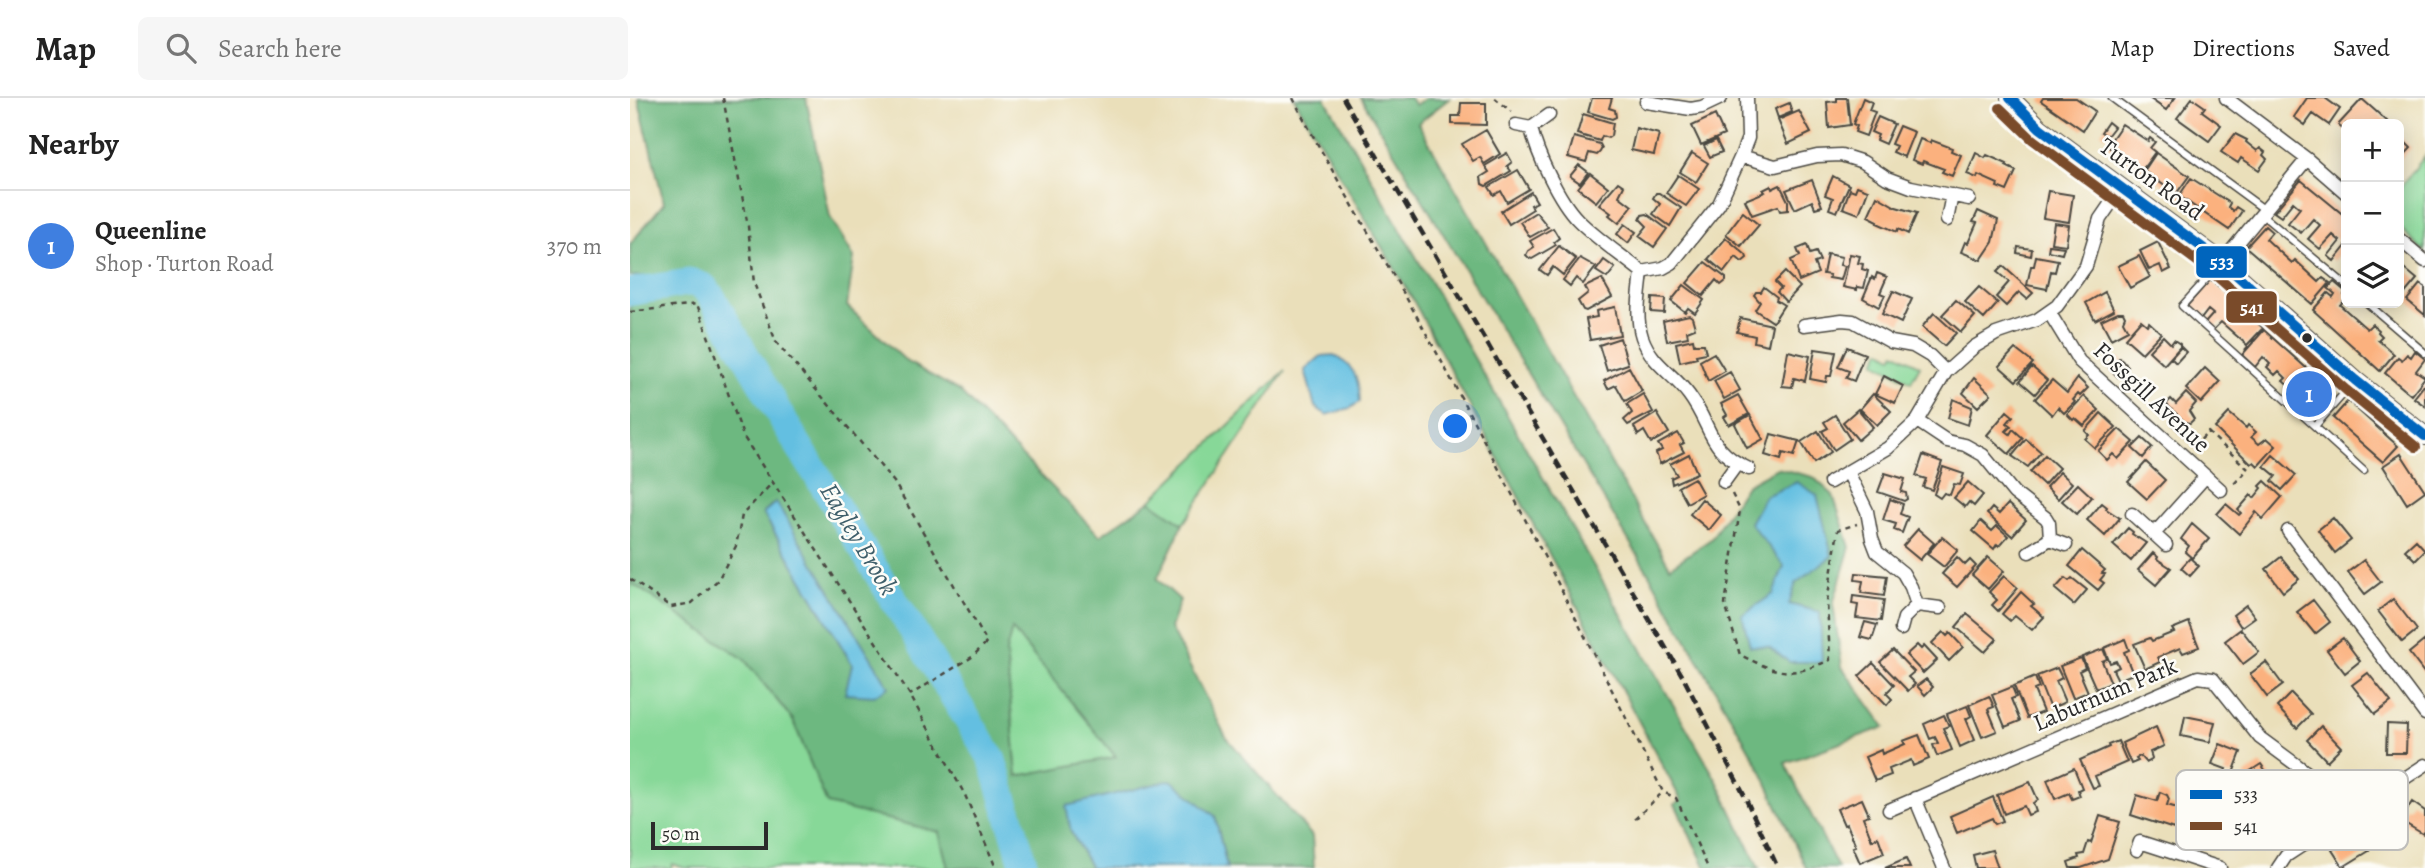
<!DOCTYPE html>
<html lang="en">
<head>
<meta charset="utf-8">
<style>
	:root { --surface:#fff; --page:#f6f6f6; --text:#222; --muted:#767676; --line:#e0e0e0; --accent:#2563eb }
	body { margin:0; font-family:Alegreya,serif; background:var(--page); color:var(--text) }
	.controls { position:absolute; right:21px; top:21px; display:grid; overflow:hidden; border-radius:10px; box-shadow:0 4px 18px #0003 }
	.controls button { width:63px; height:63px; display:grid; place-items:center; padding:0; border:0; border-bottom:2px solid var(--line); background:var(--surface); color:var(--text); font:35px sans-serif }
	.scale { position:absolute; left:21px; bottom:18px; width:117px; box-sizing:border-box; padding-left:7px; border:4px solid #2b2b2b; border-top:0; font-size:19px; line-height:24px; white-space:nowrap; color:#2b2b2b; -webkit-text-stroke:5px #fdfcf7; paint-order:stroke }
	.you { position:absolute; left:826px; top:329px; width:24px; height:24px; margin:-18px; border:5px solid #fff; border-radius:50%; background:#1a73e8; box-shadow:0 0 0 10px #1a73e833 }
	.badge { display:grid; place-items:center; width:46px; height:46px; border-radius:50%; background:var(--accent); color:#fff; font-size:23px; font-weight:700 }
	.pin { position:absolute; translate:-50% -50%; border:4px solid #fff; box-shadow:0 2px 7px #0006 }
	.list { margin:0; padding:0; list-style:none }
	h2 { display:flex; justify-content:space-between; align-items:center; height:91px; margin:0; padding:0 28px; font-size:30px }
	h2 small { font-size:23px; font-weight:400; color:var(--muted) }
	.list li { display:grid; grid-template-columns:46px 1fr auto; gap:21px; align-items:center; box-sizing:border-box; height:112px; padding:0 28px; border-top:2px solid var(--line) }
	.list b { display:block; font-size:26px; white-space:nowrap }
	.list p { margin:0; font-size:23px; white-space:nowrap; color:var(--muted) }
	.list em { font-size:23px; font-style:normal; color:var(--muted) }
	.icon { flex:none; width:38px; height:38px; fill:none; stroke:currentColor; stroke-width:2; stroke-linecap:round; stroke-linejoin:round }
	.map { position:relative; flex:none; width:1795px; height:770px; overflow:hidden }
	header { display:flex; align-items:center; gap:42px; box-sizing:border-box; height:98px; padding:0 35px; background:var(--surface); border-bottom:2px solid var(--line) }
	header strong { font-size:33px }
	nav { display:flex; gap:38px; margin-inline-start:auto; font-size:24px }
	.search { width:490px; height:63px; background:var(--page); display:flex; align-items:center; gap:18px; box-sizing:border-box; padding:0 24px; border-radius:10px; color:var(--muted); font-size:26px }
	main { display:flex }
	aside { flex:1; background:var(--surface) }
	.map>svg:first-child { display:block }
	.green { fill:#87d898; stroke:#598262; stroke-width:2 }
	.forest { fill:#6db880; stroke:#4c7256; stroke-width:2; fill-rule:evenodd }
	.water { fill:#64bfe1; stroke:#487586; stroke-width:2 }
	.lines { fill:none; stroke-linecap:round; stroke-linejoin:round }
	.river { stroke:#64bfe1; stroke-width:28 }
	.building { fill:#fbb17e }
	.lane-casing { stroke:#484640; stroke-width:9 }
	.street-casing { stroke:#484640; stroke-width:15 }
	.secondary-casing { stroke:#484640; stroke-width:20 }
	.path { stroke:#484640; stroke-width:2.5; stroke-dasharray:5 5; stroke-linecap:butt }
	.lane { stroke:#fff; stroke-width:6 }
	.street { stroke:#fff; stroke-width:12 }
	.secondary { stroke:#fff; stroke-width:18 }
	.rail { stroke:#2b2b2b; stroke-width:4.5; stroke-dasharray:10 5; stroke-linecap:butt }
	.bus-1-casing { stroke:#fdfcf7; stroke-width:16 }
	.bus-2-casing { stroke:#fdfcf7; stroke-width:16 }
	.bus-1 { stroke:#0065bd; stroke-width:10 }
	.bus-2 { stroke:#7a4b2a; stroke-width:10 }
	.bus-dot { fill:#2b2b2b; stroke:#fdfcf7; stroke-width:2.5 }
	.labels { text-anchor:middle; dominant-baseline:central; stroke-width:5; stroke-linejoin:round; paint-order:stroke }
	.street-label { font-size:24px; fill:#2b2b2b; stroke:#fdfcf7 }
	.water-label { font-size:26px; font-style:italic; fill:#3f5f6b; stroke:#fdfcf7 }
	.key { fill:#fdfcf7; stroke:#bebdba; stroke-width:2 }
	.key-label { font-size:19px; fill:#2b2b2b }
	.line-badge { stroke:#fdfcf7; stroke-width:2.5 }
	.badge-label { font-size:19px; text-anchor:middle; font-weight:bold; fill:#fff }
</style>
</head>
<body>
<header>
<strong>Map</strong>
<div class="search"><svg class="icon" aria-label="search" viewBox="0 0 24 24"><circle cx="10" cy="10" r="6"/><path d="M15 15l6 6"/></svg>Search here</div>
<nav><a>Map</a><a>Directions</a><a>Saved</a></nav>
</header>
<main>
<aside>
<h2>Nearby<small></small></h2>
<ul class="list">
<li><span class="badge" style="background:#3f7fe0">1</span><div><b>Queenline</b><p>Shop · Turton Road</p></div><em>370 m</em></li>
</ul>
</aside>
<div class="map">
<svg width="1795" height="770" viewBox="0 0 1795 770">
	<rect width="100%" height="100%" fill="#fdfcf7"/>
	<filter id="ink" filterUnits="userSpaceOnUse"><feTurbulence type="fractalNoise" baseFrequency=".0143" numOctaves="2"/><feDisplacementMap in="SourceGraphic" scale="14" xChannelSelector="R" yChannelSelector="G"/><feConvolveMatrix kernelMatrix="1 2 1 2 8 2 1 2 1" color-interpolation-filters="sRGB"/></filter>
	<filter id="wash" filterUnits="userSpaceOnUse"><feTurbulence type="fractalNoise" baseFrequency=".00686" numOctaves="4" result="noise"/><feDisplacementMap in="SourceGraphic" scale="28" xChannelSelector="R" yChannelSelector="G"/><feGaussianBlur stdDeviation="1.57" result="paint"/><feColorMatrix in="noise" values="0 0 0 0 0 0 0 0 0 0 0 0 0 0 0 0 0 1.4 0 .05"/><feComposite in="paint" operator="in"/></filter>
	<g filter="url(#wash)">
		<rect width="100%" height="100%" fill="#eadfba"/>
		<!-- green -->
		<path class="green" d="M1795,58V154L1769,129V91Z
			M1251,252L1262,259L1265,254L1290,268L1281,284L1245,264Z
			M655,273L553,426L520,403Z
			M0,484L114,561L163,622L197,706L309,734L318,770H54L43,766L41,770H0Z
			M382,530L487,659L387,679L376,553Z"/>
		<!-- forest -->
		<path class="forest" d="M8,0H176L200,119L224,159L217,208L276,263L329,293L470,438L520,403L553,426L527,481L550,502L540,530L596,639L682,738L684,770H597L585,718L441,734L461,770H318L309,734L197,706L163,622L114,561L0,484V201L70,192L145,324L351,642L161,314L77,180L0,178V146L34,105ZM145,404L244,598L222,566L133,415ZM382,531L486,659L387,678L376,553Z
			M664,0H695L1087,683L1129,770H1076L1045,706L1051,702L783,202Z
			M731,0H780L785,7L796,0H820L788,25L1040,469L1081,441L1116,387L1147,370L1183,379L1203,397L1220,449L1203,506L1212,569L1255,629L1155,665L1208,770H1176L1132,674L1022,481Z"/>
		<!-- water -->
		<path class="water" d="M704,257C725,269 729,280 730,304L720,310L697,317L685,309L675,272L691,258Z
			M1167,384L1187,397L1202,458L1166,485L1159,506L1190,514L1192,564H1159L1139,549L1120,548L1112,517L1143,496L1154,468L1120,425L1135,398Z
			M146,404L259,589L244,598L215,596L222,566L133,415Z
			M541,682L585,718L597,770H461L441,734L436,708Z"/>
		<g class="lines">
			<!-- river -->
			<path class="river" d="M0,194L61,184L74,189L83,201L153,322L362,661L395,770"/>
		</g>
		<g id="blocks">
			<!-- building -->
			<path class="building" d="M962,0H982L979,10L985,12L986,19L982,21L958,14Z
				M1207,0H1217L1220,27L1199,30L1197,4L1207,3Z
				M1233,0L1242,4L1239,12L1245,14L1236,38L1225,34L1227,28L1223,26Z
				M1413,0H1446L1465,13L1453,32L1411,3Z
				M1519,0H1545L1536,12Z
				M1562,0L1575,9L1572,13L1591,27L1579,43L1547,20Z
				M1677,0H1695L1710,11L1699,27L1683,16L1675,27L1664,19Z
				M1732,1L1758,24L1756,26H1716V34L1708,27Z
				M831,5H856V27L822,26V18H830Z
				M1159,5L1162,14L1148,20L1145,11Z
				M1169,13L1181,35L1158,46L1148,22Z
				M953,16L983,25L981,38L978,40L972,38L970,43L947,36Z
				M1085,17L1094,37L1071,47L1062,28Z
				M1248,19L1264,26L1255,46L1246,42L1248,37L1241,34Z
				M1478,24L1484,29L1477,38L1471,34Z
				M1492,26L1518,43L1520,40L1525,44L1520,50L1525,54L1512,72L1477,48Z
				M1269,28L1284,34L1274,59L1263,54L1266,48L1261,46Z
				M1006,30L1029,36L1024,57L1001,52Z
				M856,32L870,56L854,66L850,59L843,63L832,46Z
				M1605,36L1617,42L1616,44L1627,53L1630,50L1635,54L1633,57L1637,61L1629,72L1611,60L1608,65L1591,54Z
				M1769,38L1781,50L1769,63Z
				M944,39L970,46L972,50L970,54L967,57L959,55L956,64L938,59Z
				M1290,41L1300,45L1301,42L1322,50L1321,53L1331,57L1322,78L1312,74L1314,71L1293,63L1292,66L1282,62Z
				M1086,42L1092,54L1080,59L1074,48Z
				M877,55L882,64L877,68L881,73L856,88L852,86L851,79L859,74L855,68Z
				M1062,55L1078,65L1066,84L1050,74Z
				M1346,55L1355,60L1357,57L1377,66L1376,68L1386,73L1377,93L1367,89L1368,86L1348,77L1347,80L1337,76Z
				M1526,55L1559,78L1546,96L1514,73Z
				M949,67L958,74L950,85L940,78Z
				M888,72L899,91L877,104L871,93L864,97L859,89Z
				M960,75L978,89L966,104L948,90Z
				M1048,77L1069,91L1056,108L1036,95Z
				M1203,78L1219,87L1207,114L1199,111L1203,100L1195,97Z
				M1561,80L1600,105L1598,109L1603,113L1606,109L1612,113L1599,132L1549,98Z
				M1182,82L1192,108L1185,110L1182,103L1165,111L1156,92Z
				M1671,82L1716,119V148L1704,163L1698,158L1710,143L1703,137L1690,151L1678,141L1690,127L1683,121L1671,135L1658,125L1670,110L1663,104L1651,119L1644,114Z
				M988,84L994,88L989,98L1002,108L989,125L979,117L981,115L969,106Z
				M1150,87L1158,103V112L1150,113L1148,108L1122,117L1115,102L1135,94L1133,92L1141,88L1142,91Z
				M1227,88L1238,92L1229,116L1213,110L1220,91L1225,93Z
				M1418,93L1443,97L1439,124L1413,120Z
				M901,94L907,104L901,107L903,111L879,126L871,113Z
				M1026,95H1029L1051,110L1040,128L1023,116L1030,106L1023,100Z
				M1247,98L1266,109L1287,115L1278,136L1268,131L1267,134L1247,125L1248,123L1238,118Z
				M1348,113L1368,122L1363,144L1351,162L1331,154L1335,144L1338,145L1347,125L1343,124Z
				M906,114L918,129L900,139L890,124Z
				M1113,114L1129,127L1111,148L1096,136Z
				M1017,116L1037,131L1024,149L1009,138L1017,128L1010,121L1012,117Z
				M1424,125L1439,127L1436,147L1421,145Z
				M995,126L1006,134L998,145L987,136Z
				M1635,128L1642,134L1636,141L1652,156L1662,165L1665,162L1689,184L1693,180L1700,185L1682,206L1616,149Z
				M923,130L929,140L924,144L926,147L902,161L899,160L896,157L898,153L904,149L900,143Z
				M1096,140L1116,157L1117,160L1112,164L1106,159L1094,174L1078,161Z
				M1528,144L1541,171L1533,175L1530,167L1519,172L1510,153Z
				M1177,147L1180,156L1186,154L1190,163L1184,165L1188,175L1169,183L1161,162L1170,158L1167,151Z
				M1419,147L1434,149L1432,156L1418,153Z
				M929,148L946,161L933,177L923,169L917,177L910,172Z
				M1388,149L1402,151L1401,158L1387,155Z
				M1197,156L1212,159L1210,167L1215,168L1211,182L1199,180L1200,177L1193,176Z
				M1220,156L1230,158L1228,165L1233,166L1232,171L1238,173L1234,190L1227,189V192L1213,189Z
				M1406,158L1428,162L1425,174L1421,173L1417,191L1397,187L1401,168H1404Z
				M1509,158L1520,179L1500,190L1488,168Z
				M950,160L966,169L953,186L946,180L940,188L933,182Z
				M974,162L985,170L977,180L966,173Z
				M1075,164L1096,180V183L1091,187L1086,182L1073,198L1057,185Z
				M1769,166L1787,181L1771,200L1769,198Z
				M1373,168L1403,195L1397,201L1389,194L1376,208L1366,199L1379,184L1367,174Z
				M1155,174L1170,189L1156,204L1147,194L1151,190L1145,184Z
				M1247,175L1257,179L1250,195L1255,197L1249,209L1233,200L1242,179L1245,181Z
				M972,181L982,199L956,213L953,212L948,203L958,195L955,189Z
				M1580,182L1633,230L1617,247L1591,224L1583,232L1575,225L1583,216L1578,212L1571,221L1557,208Z
				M1704,184L1716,194L1714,197L1716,200L1710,207L1737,231L1742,226L1749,232L1748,234L1752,238L1748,242L1764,256L1750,273L1683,212L1698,195L1703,199L1705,196L1698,190Z
				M1790,186L1795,189V217L1777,202Z
				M1054,187L1074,202L1065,215L1058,210L1055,214L1041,203Z
				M1134,189L1147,199L1146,202L1154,207L1143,224L1125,212L1130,204L1124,197L1126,194H1131Z
				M1349,189L1368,205L1354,221L1335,204Z
				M1263,193L1282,201L1271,225L1252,216Z
				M1475,194L1484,212L1465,222L1456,205Z
				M1022,200L1035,201L1034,215L1021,214Z
				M1326,202L1345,218L1331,234L1312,217Z
				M985,209L990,237L960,242L956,221L967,219L966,213Z
				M1488,214H1493L1495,218L1493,223L1498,232L1481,241L1471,222Z
				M1304,215L1326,235L1314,248L1292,229Z
				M1059,217L1062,219L1065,230L1057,233L1058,239L1037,243L1033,223Z
				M1110,220L1142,227L1138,247L1124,244L1125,238L1107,234Z
				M1511,222L1517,227L1519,224L1531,235L1512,255L1495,240Z
				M1634,232L1684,277L1687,274L1699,285L1700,289L1677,315L1661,300L1669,291L1665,287L1662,291L1653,283L1656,280L1649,273L1645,277L1637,269L1640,266L1633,259L1625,269L1612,257Z
				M1533,238L1541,246L1544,242L1550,246V249L1534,267L1519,253Z
				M990,240L998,266L977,273L969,247Z
				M1063,241L1064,246H1074L1076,255L1066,257L1067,260L1050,264L1046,245Z
				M1217,249L1235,256L1224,283L1216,280L1219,273L1208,269Z
				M1551,249L1556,254L1546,265L1541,260Z
				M1185,251L1206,254L1201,278H1197L1196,284L1180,281Z
				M1385,251L1403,265L1386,283L1369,268Z
				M1158,253L1180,258L1175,283L1164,280L1162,289L1152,288Z
				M1785,253L1795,261L1786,273L1795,279L1781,297L1755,275L1768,259L1772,262L1777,256L1781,259Z
				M1084,255L1095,273L1078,283L1070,263Z
				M1489,260L1498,268L1488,279L1479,270Z
				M999,269L1012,293L995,303L986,287L978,291L974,283Z
				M1402,269L1417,282L1405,296L1390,283Z
				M1575,270L1590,284L1571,305L1556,291Z
				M1100,274L1110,292L1094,301L1084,283Z
				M1254,278L1273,288L1265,305L1245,296Z
				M1344,280L1361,296L1348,309L1333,295Z
				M1448,280L1458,290L1450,298L1448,296L1443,302L1445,304L1434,315L1428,309L1422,317L1405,301L1422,282L1437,295Z
				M1795,286V308L1784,300Z
				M1556,295L1566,305L1559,313L1564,321L1560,325L1555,324L1536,306L1541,301L1546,306Z
				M1013,296L1023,314L998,327L994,322L1002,315L997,306Z
				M1243,296L1261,313L1247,327L1230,311Z
				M1108,297L1119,316L1099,327L1094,319L1097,317L1091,306Z
				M1454,298L1469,312L1454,328L1445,320L1443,322L1437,316Z
				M1323,301L1342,309L1338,327L1318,320Z
				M1718,303L1768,348L1753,364L1703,320Z
				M1228,311L1243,329L1228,342L1213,324Z
				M1377,313L1383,318L1377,325L1381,328L1376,333L1380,336L1383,331L1393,340L1379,356L1357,337Z
				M1027,315L1039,335L1021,345L1014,333L1008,337L1004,329Z
				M1471,315L1486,329L1465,350L1455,341L1459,337L1455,333Z
				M1599,315L1616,330L1618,327L1626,334L1621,339L1629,346L1637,340L1646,348L1628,368L1624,364L1621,366L1585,330Z
				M1120,317L1133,341L1117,350L1105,326Z
				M1205,317L1220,341L1204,352L1192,333L1198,330L1194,324Z
				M1547,322L1559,333L1554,338L1543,327Z
				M1489,331L1504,344L1488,361L1483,356L1477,362L1468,353Z
				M1188,333L1201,354L1184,365L1171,344Z
				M1048,335L1054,345L1050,347L1054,354L1030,366L1026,355L1032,352L1028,346Z
				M1141,336L1169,343L1164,358L1153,355L1151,362L1135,357Z
				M1512,340L1522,349L1513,360L1502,350Z
				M1396,341L1411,354L1398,369L1382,358Z
				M1059,356L1067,375L1042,386L1041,380L1047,377L1040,366Z
				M1771,356L1795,393L1777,406L1753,368Z
				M1293,357L1312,364L1302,392L1293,389L1296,381L1286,378Z
				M1415,357L1429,370L1414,387L1400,374Z
				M1643,357L1666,377L1652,392L1642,383L1646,378L1634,368Z
				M1516,364L1535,382L1517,401L1498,384Z
				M1313,369L1334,376L1330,387L1324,386L1320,397L1314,395L1310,400L1304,396Z
				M1430,374L1442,385L1428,401L1416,389Z
				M1255,375L1275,381L1271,394L1276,395L1277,401L1274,403L1248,394Z
				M1064,380L1073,396L1057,405L1048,389Z
				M1635,383L1652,399L1633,421L1626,414L1609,436L1587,416L1596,406L1609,417L1611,415L1608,412L1621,397L1624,400L1632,390L1630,388Z
				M1338,384L1353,397L1344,408L1339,404L1335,409L1324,400Z
				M1448,386L1462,399L1447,416L1432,403Z
				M1072,401L1091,417L1079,432L1060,416Z
				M1260,401L1273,406L1270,416L1278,419L1272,435L1264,432L1266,426L1253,422Z
				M1472,405L1477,409L1476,411L1490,420L1475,438L1457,422Z
				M1378,406L1396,422L1382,438L1357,416L1362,410L1369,416Z
				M1703,420L1721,442L1705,455L1688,432Z
				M1351,423L1362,433L1367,428L1378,438L1369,448L1367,446L1364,451L1343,433Z
				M1562,426L1579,441L1562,460L1555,454L1559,448L1551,441Z
				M1498,430L1503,434L1502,436L1516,445L1501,463L1483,447Z
				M1288,431L1304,445L1290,462L1273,448Z
				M1312,439L1328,452L1314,469L1297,456Z
				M1786,442L1795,452L1785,462L1775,452Z
				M1452,452L1475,472L1472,475L1475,476L1470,482L1474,485L1468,492L1439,468Z
				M1523,455L1528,459L1527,461L1541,470L1526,487L1508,472Z
				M1327,459L1335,467L1340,462L1346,468L1327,489L1312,476Z
				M1358,459L1374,473L1358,491L1342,477Z
				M1651,459L1669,481L1653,494L1636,471Z
				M1560,460L1569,468L1560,478L1551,470Z
				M1734,462L1751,484L1735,496L1718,474Z
				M1226,475L1257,478L1254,498L1231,495L1233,483L1225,482Z
				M1374,478L1388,490L1368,513L1362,507L1367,502L1359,494Z
				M1435,480L1439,483L1442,480L1457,492L1444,507L1425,491Z
				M1391,494L1404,506L1401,508L1414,519L1402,532L1385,518L1380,523L1372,516Z
				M1223,498L1254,502L1251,523L1226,520L1228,507L1222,506Z
				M1763,501L1787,532L1772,544L1748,513Z
				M1683,502L1700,524L1685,536L1667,514Z
				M1616,507L1625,519L1611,529L1603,517Z
				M1337,516L1367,541L1355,554L1326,529Z
				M1235,524L1247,527L1242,542L1230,539Z
				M1559,524L1569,549L1553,555L1550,550L1528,559L1530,564L1515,571L1504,546L1520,540L1522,543L1544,534L1542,531Z
				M1611,531L1629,554L1613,566L1595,543Z
				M1313,534L1317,538L1320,535L1333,549L1319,563L1302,545Z
				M1713,540L1730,563L1715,575L1697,552Z
				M1495,541L1499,552L1494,554L1503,576L1488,582L1483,572L1489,569L1486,563L1480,565L1474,550Z
				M1795,542V576L1779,555Z
				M1287,547L1291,551L1294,548L1307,562L1293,575L1276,557Z
				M1473,551L1477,561L1472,563L1481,585L1466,591L1452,559Z
				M1263,552L1284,574L1278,579L1285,586L1278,593L1250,564Z
				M1451,560L1455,570L1449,573L1458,594L1443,600L1430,568Z
				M1636,564L1653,587L1637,599L1620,576Z
				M1243,565L1264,587L1256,595L1262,601L1257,607L1229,578Z
				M1427,570L1432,580L1426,583L1435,604L1420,611L1407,578Z
				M1738,575L1761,604L1745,616L1722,587Z
				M1405,579L1409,590L1404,592L1413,614L1397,620L1384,588Z
				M1296,581L1303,589L1295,597L1287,588Z
				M1382,589L1386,599L1381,601L1390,623L1375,629L1362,597Z
				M1661,595L1681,616L1667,630L1647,609Z
				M1359,598L1364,609L1358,611L1367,633L1352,639L1339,607Z
				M1337,608L1341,618L1336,621L1345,642L1330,649L1317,616Z
				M1314,617L1319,628L1313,630L1322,652L1307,658L1303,647L1308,645L1305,639L1300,641L1294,626Z
				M1555,618L1585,624L1580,644L1551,638Z
				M1757,626L1777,627L1776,655H1756Z
				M1691,628L1711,649L1697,663L1677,642Z
				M1526,629L1534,648L1520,654L1522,660L1520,663L1516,665L1510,658L1506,660L1508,663L1501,666L1492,645Z
				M1289,637L1299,661L1283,668L1281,662L1259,671L1261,677L1245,683L1235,659L1251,652L1252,656L1275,646L1273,643Z
				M1488,643L1497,664L1465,678L1469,688L1463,690L1450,662L1479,649L1478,647Z
				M1590,646L1611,654L1602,678L1594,675L1596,671L1582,666Z
				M1631,666L1644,685L1629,694L1626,688L1622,690L1614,677Z
				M1444,670L1452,690L1448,692L1450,698L1442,701L1439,695L1425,701L1417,682Z
				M1400,684L1408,702L1403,705L1406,714L1398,717L1394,708L1374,716L1367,697Z
				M1530,694L1537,697L1539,701L1537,707L1551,711L1544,731L1501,717L1507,697L1527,703Z
				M1363,699L1373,723L1365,726L1362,720L1327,735L1320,718Z
				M1232,701L1239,717L1233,719L1242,742L1248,739L1254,755L1230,765L1223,749L1226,748L1217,726L1214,727L1207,711Z
				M1782,704L1795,713V733L1793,736L1768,721L1776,709L1778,710Z
				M1470,718L1490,724L1478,761L1451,770H1440L1438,764L1449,760L1448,757L1454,756L1458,744L1461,745Z
				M1728,736L1739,753L1713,769L1702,752Z
				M1362,752L1368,770H1346L1343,757Z
				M1276,761L1280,770H1255Z"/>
		</g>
	</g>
	<g filter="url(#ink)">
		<use href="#blocks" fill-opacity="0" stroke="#484640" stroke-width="2"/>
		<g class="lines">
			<!-- lane casing -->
			<g class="lane-casing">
				<path id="lane" d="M1482,0L1635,112
					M1631,116L1716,187
					M1591,165L1552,208L1734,373
					M1737,205L1795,255
					M1686,327L1724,284"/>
			</g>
			<!-- street casing -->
			<g class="street-casing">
				<path id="street" d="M1596,0L1677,61L1716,95
					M1016,4L1061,11L1072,9L1091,0
					M886,27L901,30L919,17
					M901,30C907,56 929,103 948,122C967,141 991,157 1012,174
					M1111,58L1145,68L1187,58L1211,57L1233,64L1257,80L1281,89L1339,101
					M1317,122L1322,97
					M1769,141L1795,163
					M1592,164L1677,61
					M1012,174C1010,195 1005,218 1012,239C1022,267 1043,275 1059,297C1083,329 1076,351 1119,371
					M1012,174L1033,170L1042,165L1089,106L1111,58L1118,40L1117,0
					M1419,214L1449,263L1591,392
					M1174,227L1212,222L1223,223L1261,244L1283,248L1300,258L1316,274
					M1287,323L1317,343L1335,347L1353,357L1384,395L1416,420L1419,425L1420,441
					M1218,374L1237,413L1242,441L1247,454L1273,475L1281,489L1287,507
					M1094,384L1107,366
					M1200,384L1258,350L1287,323L1316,274L1344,249L1366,236L1407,222L1427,208L1456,168L1470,121L1492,89
					M1502,416L1536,447
					M1658,433L1795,616
					M1524,436L1576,378
					M1399,454L1420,441L1436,447
					M1271,531L1274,520L1287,507L1310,510
					M1285,700L1314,770
					M1259,712L1568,579L1583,581L1630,640L1691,685L1717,717
					M1507,752L1510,744L1590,770
					M1648,770L1656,758L1795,667"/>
			</g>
			<!-- secondary casing -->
			<g class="secondary-casing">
				<path id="secondary" d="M1380,0L1410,30L1592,164L1725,282L1795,338"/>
			</g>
			<!-- path -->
			<path class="path" d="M93,0L118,128L124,185L146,244L264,384L357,544L342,559L280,597
				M663,0C701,74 745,144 786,217C873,374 953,534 1033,694L1046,700L1078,770
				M865,0L882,14
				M0,214L67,206L113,338L280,597L335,697L366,770
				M1615,252L1639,225
				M1564,349L1578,334L1618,371L1604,386
				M1102,396L1110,412L1095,506L1110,557C1150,576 1159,580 1200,562L1197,504L1208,432L1227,426
				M0,481L41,509L62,505L88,482L106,448L112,417L143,384
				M1005,721L1033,694"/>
			<!-- lane -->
			<use href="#lane" class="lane"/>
			<!-- street -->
			<use href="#street" class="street"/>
			<!-- secondary -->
			<use href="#secondary" class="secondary"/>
			<!-- rail -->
			<path class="rail" d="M713,0L1053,579L1114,697L1148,770"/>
			<!-- bus-1 casing -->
			<g class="bus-1-casing">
				<path id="bus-1" d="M1380,0L1410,30L1592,164L1725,282L1795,338"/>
			</g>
			<!-- bus-2 casing -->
			<g class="bus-2-casing">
				<path id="bus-2" d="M1370,10L1402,41L1583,175L1716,292L1786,349"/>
			</g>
			<!-- bus-1 -->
			<use href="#bus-1" class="bus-1"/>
			<!-- bus-2 -->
			<use href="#bus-2" class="bus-2"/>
		</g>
	</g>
	<!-- markers -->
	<circle class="bus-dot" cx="1677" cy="240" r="6"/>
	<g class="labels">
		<!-- street labels -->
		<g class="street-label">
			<text transform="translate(1522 81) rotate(36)">Turton Road</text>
			<text transform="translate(1522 299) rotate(43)">Fossgill Avenue</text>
			<text transform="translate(1475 596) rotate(-23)">Laburnum Park</text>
		</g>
		<!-- water labels -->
		<g class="water-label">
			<text transform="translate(229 441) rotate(59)">Eagley Brook</text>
		</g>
	</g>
	<!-- legend -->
	<rect x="1546" y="672" width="232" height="80" rx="10" class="key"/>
	<rect x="1560" y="692" width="32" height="9" fill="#0065bd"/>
	<rect x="1560" y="724" width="32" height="8" fill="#7a4b2a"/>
	<g class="key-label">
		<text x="1604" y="703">533</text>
		<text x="1604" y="735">541</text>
	</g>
	<g class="line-badge">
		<rect x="1565" y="147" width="53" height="34" rx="7" fill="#0065bd"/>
		<rect x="1595" y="192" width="53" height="34" rx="7" fill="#7a4b2a"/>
	</g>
	<g class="badge-label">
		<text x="1592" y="170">533</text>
		<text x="1622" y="216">541</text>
	</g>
</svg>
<div class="controls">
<button>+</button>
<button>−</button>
<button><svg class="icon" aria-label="layers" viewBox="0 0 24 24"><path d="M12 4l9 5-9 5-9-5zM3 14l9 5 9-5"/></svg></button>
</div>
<div class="scale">50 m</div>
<div class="you"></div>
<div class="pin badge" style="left:1679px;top:296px;background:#3f7fe0">1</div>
</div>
</main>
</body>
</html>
